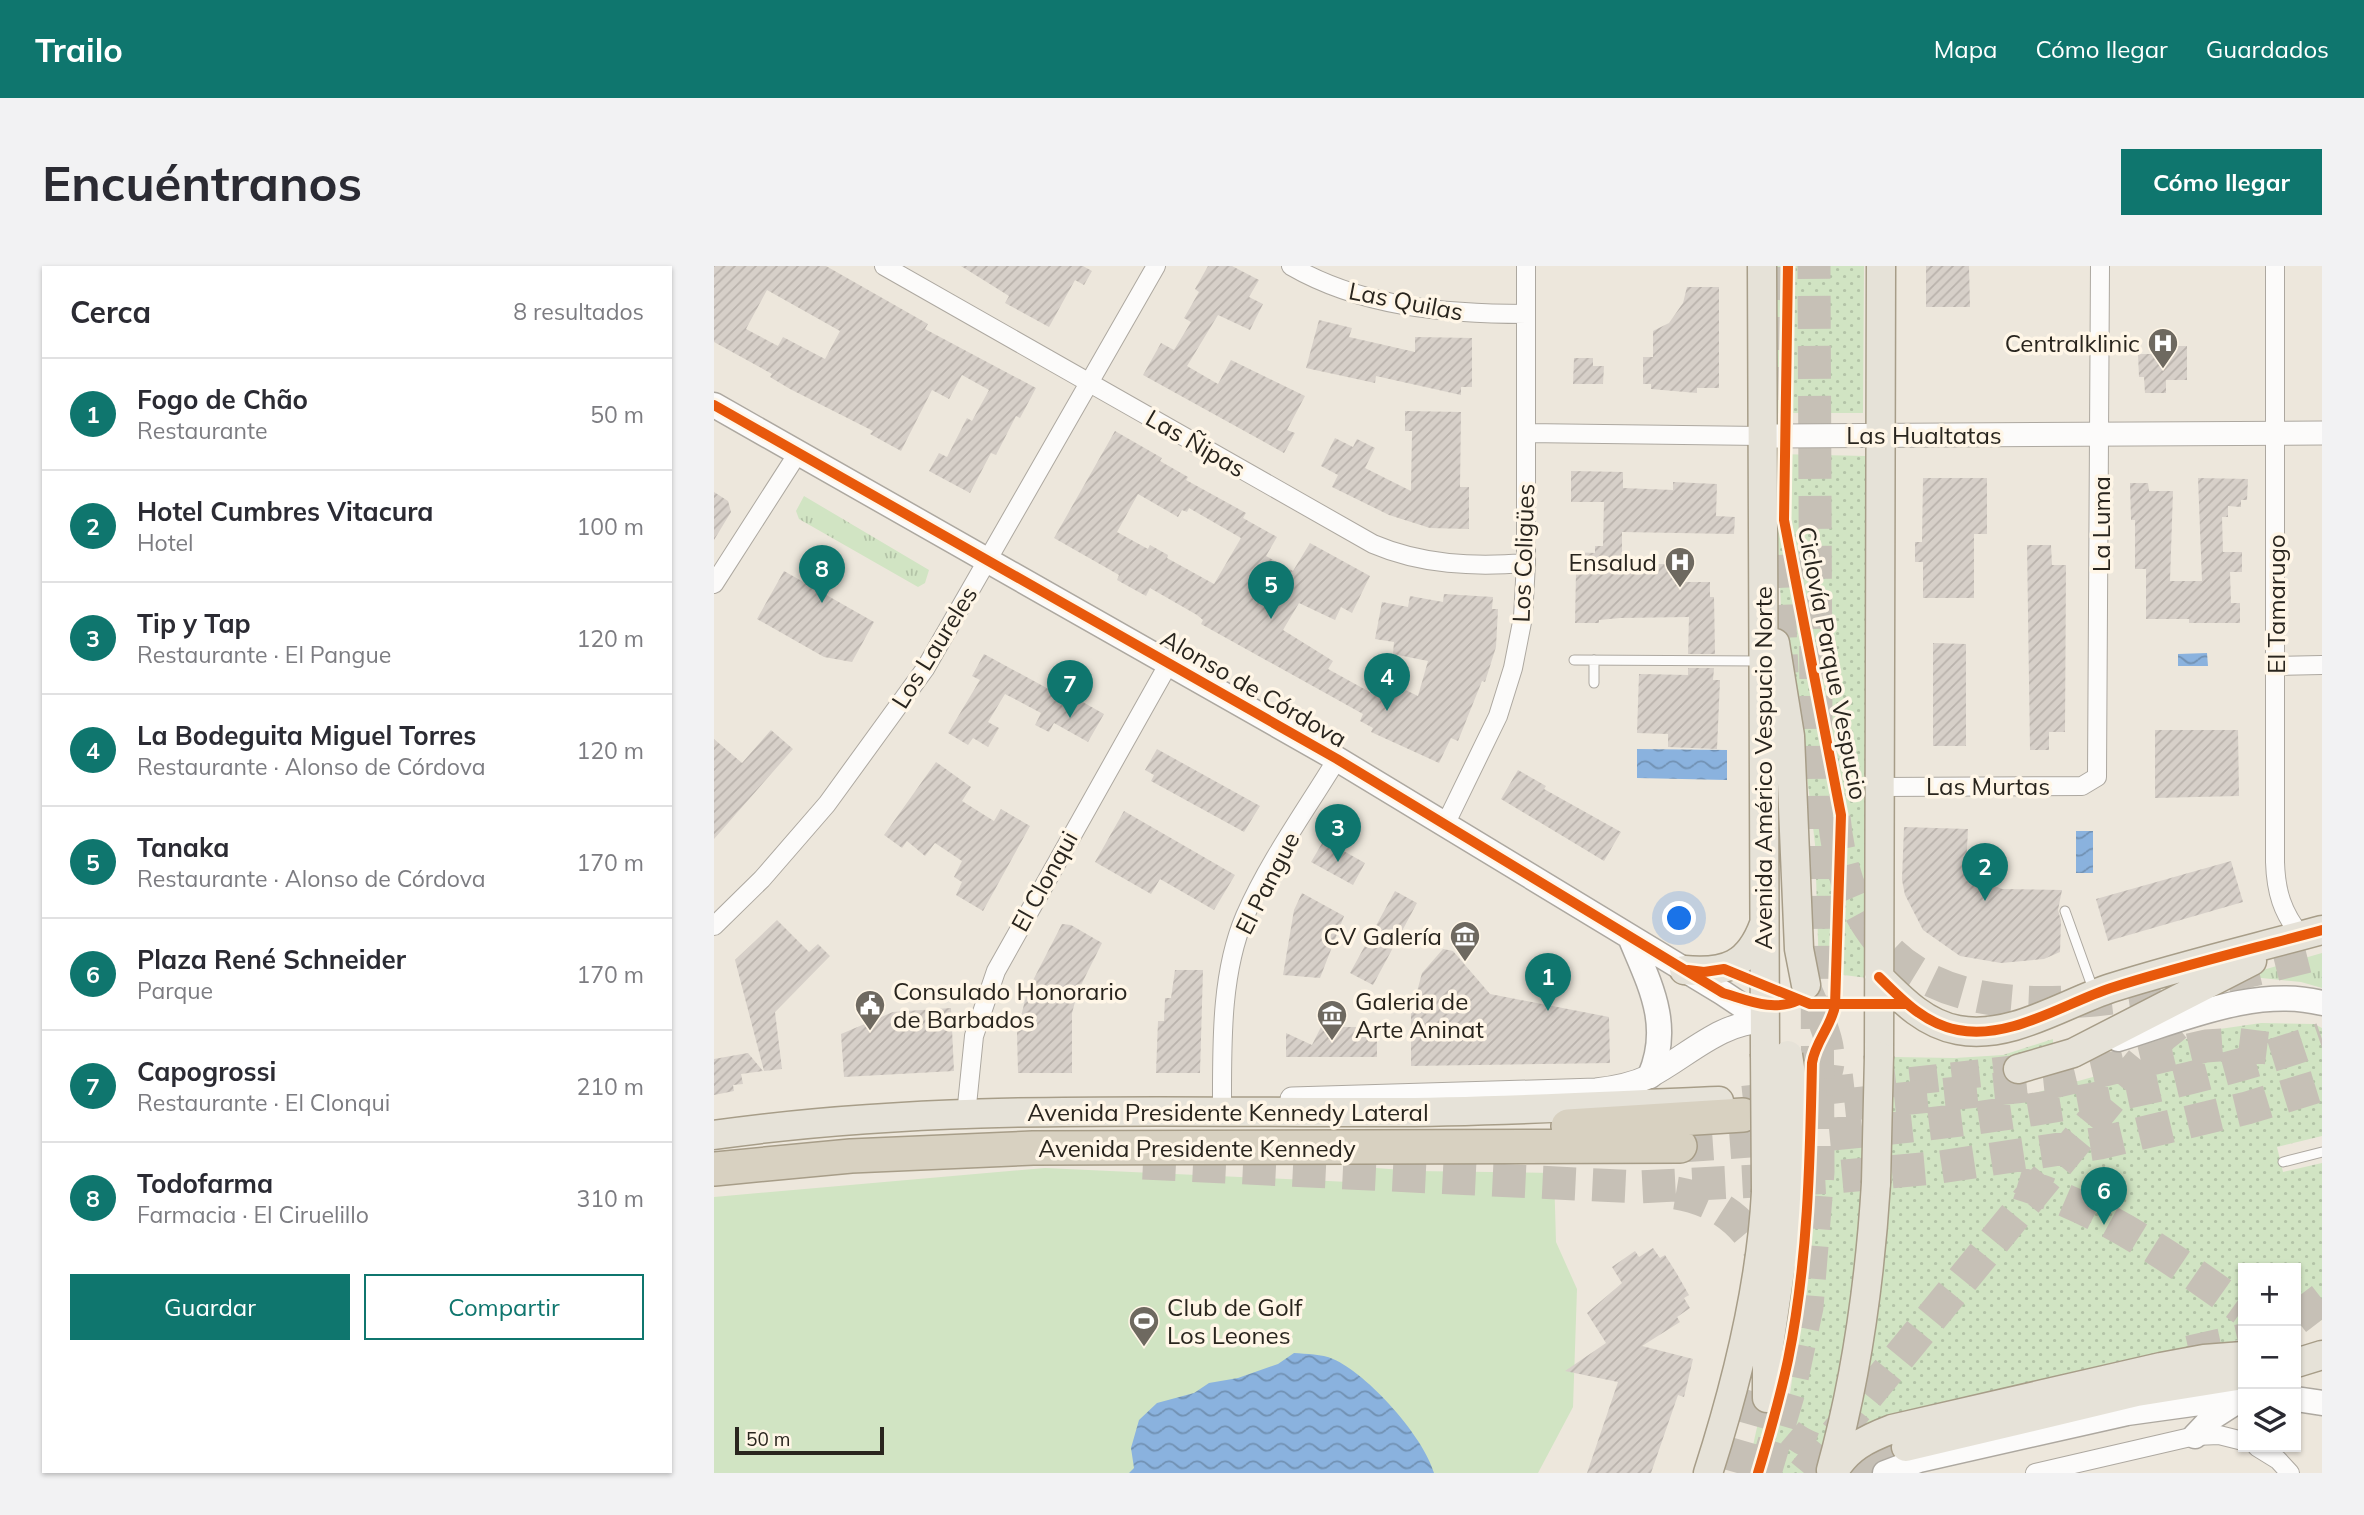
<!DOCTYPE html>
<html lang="es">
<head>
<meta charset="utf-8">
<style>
	:root { --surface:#fff; --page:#f2f2f3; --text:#2b2b33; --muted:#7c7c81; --line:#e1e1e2; --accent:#0f766e }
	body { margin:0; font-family:Mulish,sans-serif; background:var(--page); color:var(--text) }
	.controls { position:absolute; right:21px; bottom:21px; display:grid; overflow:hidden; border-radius:0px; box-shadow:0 2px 5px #0004 }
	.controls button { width:63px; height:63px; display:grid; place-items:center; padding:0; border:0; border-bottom:2px solid var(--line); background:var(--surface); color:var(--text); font:35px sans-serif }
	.scale { position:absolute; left:21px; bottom:18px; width:149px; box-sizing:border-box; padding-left:7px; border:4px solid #29251e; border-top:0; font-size:19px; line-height:24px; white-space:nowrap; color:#29251e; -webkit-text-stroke:5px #fff6e7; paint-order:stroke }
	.you { position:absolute; left:966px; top:653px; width:24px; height:24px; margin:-18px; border:5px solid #fff; border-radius:50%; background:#1a73e8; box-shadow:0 0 0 10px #1a73e833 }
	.badge { display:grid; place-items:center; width:46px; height:46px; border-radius:50%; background:var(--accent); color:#fff; font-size:23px; font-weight:700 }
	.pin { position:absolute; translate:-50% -58px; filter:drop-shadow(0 2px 4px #0008) }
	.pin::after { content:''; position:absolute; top:37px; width:24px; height:21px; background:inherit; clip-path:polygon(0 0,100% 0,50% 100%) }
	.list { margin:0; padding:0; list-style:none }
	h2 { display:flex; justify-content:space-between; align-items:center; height:91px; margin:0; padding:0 28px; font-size:30px }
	h2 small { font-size:23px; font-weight:400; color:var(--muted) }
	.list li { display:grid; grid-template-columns:46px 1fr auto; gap:21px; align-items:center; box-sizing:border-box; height:112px; padding:0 28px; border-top:2px solid var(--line) }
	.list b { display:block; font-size:26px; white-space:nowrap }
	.list p { margin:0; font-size:23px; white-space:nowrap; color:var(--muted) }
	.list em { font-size:23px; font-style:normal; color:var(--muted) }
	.actions { display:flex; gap:14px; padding:21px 28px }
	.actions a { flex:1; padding:16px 0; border:2px solid var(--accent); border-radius:0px; text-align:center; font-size:24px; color:var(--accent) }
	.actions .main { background:var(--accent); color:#fff }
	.icon { flex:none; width:38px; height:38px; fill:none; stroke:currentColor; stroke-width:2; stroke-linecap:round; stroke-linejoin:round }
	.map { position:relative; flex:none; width:1608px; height:1207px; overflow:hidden; border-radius:0px }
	header { display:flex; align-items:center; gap:42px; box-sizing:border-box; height:98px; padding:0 35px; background:var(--accent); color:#fff }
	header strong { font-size:33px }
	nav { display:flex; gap:38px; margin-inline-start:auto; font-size:24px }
	.intro { display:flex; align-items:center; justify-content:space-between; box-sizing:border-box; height:168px; padding:0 42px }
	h1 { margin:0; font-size:49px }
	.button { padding:18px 32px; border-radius:0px; background:var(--accent); color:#fff; font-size:24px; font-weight:700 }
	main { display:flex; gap:42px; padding:0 42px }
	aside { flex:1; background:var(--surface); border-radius:0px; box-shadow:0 2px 5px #0004 }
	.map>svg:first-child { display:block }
	.grass { fill:url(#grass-tufts) }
	.park { fill:url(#park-dots) }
	.pitch { fill:#d1e4c3 }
	.water { fill:url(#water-waves) }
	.building { fill:url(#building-hatch); fill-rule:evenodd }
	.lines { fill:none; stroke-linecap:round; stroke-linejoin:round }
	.primary-tunnel { stroke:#c6c0b6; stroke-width:28; stroke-dasharray:28 14; stroke-linecap:butt }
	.motorway-tunnel { stroke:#c6c0b6; stroke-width:33; stroke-dasharray:33 17; stroke-linecap:butt }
	.service-casing { stroke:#ada8a0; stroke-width:11 }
	.minor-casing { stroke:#ada8a0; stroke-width:20 }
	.tertiary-casing { stroke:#ada8a0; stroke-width:25 }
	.secondary-casing { stroke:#ada8a0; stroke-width:27 }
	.primary-casing { stroke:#a79d88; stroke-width:31 }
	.motorway-casing { stroke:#a79d88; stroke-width:36 }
	.service { stroke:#fcfbfa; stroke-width:9 }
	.minor { stroke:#fcfbfa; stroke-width:18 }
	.tertiary { stroke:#fcfbfa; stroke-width:23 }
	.secondary { stroke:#fcfbfa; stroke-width:24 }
	.primary { stroke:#e6e2d8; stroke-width:28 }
	.motorway { stroke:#d8d1c1; stroke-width:33 }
	.primary-bridge-casing { stroke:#a79d88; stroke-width:31; stroke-linecap:butt }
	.primary-bridge { stroke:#e6e2d8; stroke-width:28 }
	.cycleway-casing { stroke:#fff6e7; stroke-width:15 }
	.cycleway { stroke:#e8590c; stroke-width:10 }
	.labels { text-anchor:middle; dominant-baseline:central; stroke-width:7; stroke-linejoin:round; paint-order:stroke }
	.street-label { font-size:24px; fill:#29251e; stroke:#fff6e7 }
	.poi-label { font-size:24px; fill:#29251e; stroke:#fff6e7; text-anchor:end }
</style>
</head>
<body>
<header>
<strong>Trailo</strong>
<nav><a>Mapa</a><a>Cómo llegar</a><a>Guardados</a></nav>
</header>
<div class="intro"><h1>Encuéntranos</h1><a class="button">Cómo llegar</a></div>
<main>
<aside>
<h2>Cerca<small>8 resultados</small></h2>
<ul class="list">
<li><span class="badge">1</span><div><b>Fogo de Chão</b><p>Restaurante</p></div><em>50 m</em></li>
<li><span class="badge">2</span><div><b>Hotel Cumbres Vitacura</b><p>Hotel</p></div><em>100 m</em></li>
<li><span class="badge">3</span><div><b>Tip y Tap</b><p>Restaurante · El Pangue</p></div><em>120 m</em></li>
<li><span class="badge">4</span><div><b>La Bodeguita Miguel Torres</b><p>Restaurante · Alonso de Córdova</p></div><em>120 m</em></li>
<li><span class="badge">5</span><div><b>Tanaka</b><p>Restaurante · Alonso de Córdova</p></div><em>170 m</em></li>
<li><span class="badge">6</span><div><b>Plaza René Schneider</b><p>Parque</p></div><em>170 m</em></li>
<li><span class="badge">7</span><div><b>Capogrossi</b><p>Restaurante · El Clonqui</p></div><em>210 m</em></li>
<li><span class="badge">8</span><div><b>Todofarma</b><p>Farmacia · El Ciruelillo</p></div><em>310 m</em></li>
</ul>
<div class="actions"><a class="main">Guardar</a><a>Compartir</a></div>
</aside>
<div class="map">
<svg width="1608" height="1207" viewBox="0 0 1608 1207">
	<defs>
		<pattern id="grass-tufts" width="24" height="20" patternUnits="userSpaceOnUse" patternTransform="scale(1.75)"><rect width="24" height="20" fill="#d1e4c3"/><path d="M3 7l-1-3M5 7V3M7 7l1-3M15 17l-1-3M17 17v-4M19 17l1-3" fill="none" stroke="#b3c3a7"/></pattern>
		<pattern id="park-dots" width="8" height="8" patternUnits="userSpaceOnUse" patternTransform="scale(1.75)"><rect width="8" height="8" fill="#d1e4c3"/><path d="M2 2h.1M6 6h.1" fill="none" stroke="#b3c3a7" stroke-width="1.8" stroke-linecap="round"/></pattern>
		<pattern id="water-waves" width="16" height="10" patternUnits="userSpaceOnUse" patternTransform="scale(1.75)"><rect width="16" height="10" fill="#8ab2de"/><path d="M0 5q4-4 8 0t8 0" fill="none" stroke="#7191b3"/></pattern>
		<pattern id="building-hatch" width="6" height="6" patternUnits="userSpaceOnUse" patternTransform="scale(1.75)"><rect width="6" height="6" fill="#d7d0c9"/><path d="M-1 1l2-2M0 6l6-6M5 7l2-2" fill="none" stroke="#b9b2ac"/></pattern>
	</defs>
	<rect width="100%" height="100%" fill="#ede7dc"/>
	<!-- grass -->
	<path class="grass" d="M90,230L215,304L211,317L204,321L85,253L82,245Z
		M1608,687V722L1587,716L1528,710Z"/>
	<!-- park -->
	<path class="park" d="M1061,0H1150L1149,147H1060Z
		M1060,188L1151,190L1154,712L1105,706L1101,578L1087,458L1067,342Z
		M1547,757L1600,758L1608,762V870L1563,881L1569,906L1608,897V1054L1582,1062V1002H1529V1073L1246,1132L1144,1167L1177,916L1179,791L1241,792L1289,789L1339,773V784L1298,795L1306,831L1415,801L1459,778L1492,765Z
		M1149,880L1147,986L1111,1207H1033L1047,1143L1074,1142L1091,1022L1102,883Z"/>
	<!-- pitch -->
	<path class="pitch" d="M636,900L701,905L840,907L842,976L863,1023L859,1141L824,1207H0V931L331,902L635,916Z"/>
	<!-- water -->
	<path class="water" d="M1493,387L1494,400H1464V388Z
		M923,483L1013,484V514L923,512Z
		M1362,565H1379V607H1362Z
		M580,1087C592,1088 608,1088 619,1093C654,1108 710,1171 720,1207H415L420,1202L417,1182L425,1154L443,1137L480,1127L495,1117L524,1112L564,1098Z"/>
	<!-- building -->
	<path class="building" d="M0,0H112L214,58L211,63L322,122L306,152L302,150L282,189L277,187L256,227L215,205L225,187L233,191L253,152L258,155L275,124L248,109L235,133L218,124L187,185L156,168L159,165L76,123L56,111L58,108L0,76ZM53,24L126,65L111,93L69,71L64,80L32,63Z
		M247,0H369L378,5L370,19L361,14L335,61L291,37L295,30Z
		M494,0H518L545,14L535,31L549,38L536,64L504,49L473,100L504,118L517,94L591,130L573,164L581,167L570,187L429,109L447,77L460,84L477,56L470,52L485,26L481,23Z
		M1212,0H1255L1256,41H1212Z
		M973,21H1005V122H983V127L937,123V118H929V91H939V65L955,57L969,37Z
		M605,54L638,62L635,71L701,86V71L758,72V121H747V129L662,110L661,117L592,102Z
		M1444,80H1473V114H1452V127H1431L1430,111H1425L1424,88H1444Z
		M860,92H879V100H890L889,118H859Z
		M691,145L747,146L746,221H755V263L716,262L675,249L618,221L624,209L607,200L621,172L639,181L643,173L661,182L651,202L697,225L698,165H691Z
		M401,165L448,192L446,195L474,211L472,214L483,220L532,247L529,252L563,271L552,290L579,305L596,277L656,310L638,347L627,341L621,354L585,337L569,364L619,395L614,403L672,435L681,419L704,430L714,395L679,388L680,376L661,373L668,336L694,341L696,330L729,336L730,328L779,331L778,343H784L782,381L771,416L768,415L744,475L737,472L725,497L657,466L659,462L646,455L649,448L487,358L489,354L483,349L436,322L432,330L403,314L405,309L340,272ZM424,228L464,251L468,244L473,246L475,242L527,272L500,318L453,292L454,289L436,279L434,283L403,266Z
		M857,205L909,206V222L959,224V216L1003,218L1002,250L1021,251L1020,268L908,266V298H955V301H965V316H996V331H1000L1001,388H974L975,351L906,352L885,354V357H861L862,306H855L856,286L881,287V280H889L890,236H857Z
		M1209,212H1273V268H1260V332H1209V296H1201V276H1208Z
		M1484,212L1534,213L1533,234H1527V241L1514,240V251H1508L1509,286H1528V306H1516L1517,337H1526V357H1475V353H1432V303H1421V254H1417L1416,217H1434L1435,225H1459L1456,315H1488Z
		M0,226L14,235L17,246L0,274Z
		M1313,279H1337L1338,299H1352L1351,466H1335V484H1316Z
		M70,305L160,356L138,396L110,391L43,353Z
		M1219,377L1252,378V480H1219Z
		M270,388L340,426L342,421L390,448L374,476L340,457L335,466L321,459L327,447L291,428L274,456L285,462L274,481L259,472L254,479L234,467L266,414L258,410Z
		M974,402H1000L999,414H1006L1003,483L954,481V468L923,467L925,408L974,409Z
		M57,464L79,483L0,573V473L28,497Z
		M1441,464H1524L1525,530L1441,532Z
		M443,483L546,540L530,566L437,515L440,509L431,504Z
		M222,496L257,521L248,535L280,555L287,543L316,560L269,645L242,629L248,616L240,611L248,595L221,577L211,590L193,575L188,582L170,569Z
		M804,504L832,520L830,523L907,566L890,595L787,533Z
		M410,545L521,609L500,644L446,613L437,628L381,596Z
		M1190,561L1254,563L1252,602L1269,615L1288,623L1348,624L1344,644L1347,655L1346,686L1330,693L1287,697L1246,690L1209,664L1191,629L1188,614Z
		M610,574L651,597L639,619L597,596Z
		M1517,595L1529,636L1394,675L1382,633Z
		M681,625L703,637L659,719L636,707Z
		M588,627L630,650L606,712L569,709L580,644Z
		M63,654L95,686L104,678L116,690L61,746L68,803L50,805L21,694Z
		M348,658L357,659L388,677L364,725L358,747V807H304L303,767L313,726Z
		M729,683L739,685L776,728L895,751L896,797L697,800V748L708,707Z
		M461,704H489L486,807H442L444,755H450L451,732H457Z
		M237,742L240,805L130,811L127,768L179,746Z
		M607,761H663V791H572V767L598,779Z
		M34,787L49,805L27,808L29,818L19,819L20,825L0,829V793Z
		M939,982L946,992L951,989L963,1008L975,1029L970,1032L976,1042L963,1051L966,1056L928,1080L979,1093L970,1131L964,1129L937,1207H873L904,1116L851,1105L892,1077L873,1047L908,1017L898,1001L921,985L925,991Z"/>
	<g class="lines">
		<!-- primary-tunnel -->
		<path class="primary-tunnel" d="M1092,719C1105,751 1138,804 1096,827
			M1029,834L1304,803
			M1053,1132C1074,1193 1140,1192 1192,1181"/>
		<!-- motorway-tunnel -->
		<path class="motorway-tunnel" d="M1062,134L1065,0
			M1063,289L1068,407
			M1120,551C1146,821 1433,729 1608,687
			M1081,844L1331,818L1492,780L1521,778L1553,782
			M966,880C1183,865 1401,845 1608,773
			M429,897L925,921L1120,911L1219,902L1386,877L1533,842L1608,819
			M1304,917C1389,943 1458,992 1529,1043
			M962,927C1009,935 1037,961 1056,1004
			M1582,1053L1608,1033
			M1475,1086L1529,1074
			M1023,1207L1055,1097
			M1051,1207L1076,1122L1093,1041L1104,906L1100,0
			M1090,1207L1448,770L1482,743
			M1138,1207L1154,1192L1204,1159"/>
		<!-- service casing -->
		<g class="service-casing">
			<path id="service" d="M860,394L1047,395
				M880,394V417
				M1351,645L1379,723
				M1569,896L1608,886"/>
		</g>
		<!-- minor casing -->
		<g class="minor-casing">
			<path id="minor" d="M170,0L659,278C708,299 760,301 812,297
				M577,0C648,41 732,48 812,48
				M1561,0V596C1562,626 1568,646 1587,670
				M812,167L1047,170
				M0,318L84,187
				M1561,400L1608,399
				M1166,521L1368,520L1383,511L1386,0
				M731,559L784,450L799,402L809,351L812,297V0
				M0,660L48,613L113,538L211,403L442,0
				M508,835C508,775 507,706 531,650C555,595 592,544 623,493
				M252,849L260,770L282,705L455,397
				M1543,1181L1564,1194L1576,1207
				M1321,1207L1481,1170L1505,1169L1529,1175"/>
		</g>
		<!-- tertiary casing -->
		<g class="tertiary-casing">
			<path id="tertiary" d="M1047,170L1608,167
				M578,833L882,824C900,822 917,819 934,811C973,791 1005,756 1051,755"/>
		</g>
		<!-- secondary casing -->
		<g class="secondary-casing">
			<path id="secondary" d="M0,139L623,493L1009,727L1051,755
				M916,671C936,719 958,759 936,810
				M1404,773C1467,754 1542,720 1608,737
				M1582,1133L1608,1137
				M1481,1170L1499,1151L1527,1133
				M1171,1207L1205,1194L1413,1147L1529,1131"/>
		</g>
		<!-- primary casing -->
		<g class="primary-casing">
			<path id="primary" d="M1048,0L1051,788
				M1061,377L1076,470L1085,683L1092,719
				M970,704C1012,708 1035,699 1050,658
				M1165,711C1188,734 1211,758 1244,764C1296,774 1349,738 1397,722C1466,700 1538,683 1608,664
				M1165,790L1167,0
				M1304,803L1359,787L1538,695
				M0,869C223,837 448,847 672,846C783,846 894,839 1005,835
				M1582,1097L1608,1089
				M1053,1132V1093L1078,924
				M1192,1181L1423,1126L1529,1109
				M1117,1204C1143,1110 1156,1014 1162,917
				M994,1207C1023,1117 1047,1021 1052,926
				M1119,1207C1133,1182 1152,1173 1178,1163L1447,1101L1490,1093L1529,1090"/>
		</g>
		<!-- motorway casing -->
		<g class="motorway-casing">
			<path id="motorway" d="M854,860L1029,849
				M0,903L137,890L319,882L966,880"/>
		</g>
		<!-- service -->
		<use href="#service" class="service"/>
		<!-- minor -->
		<use href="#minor" class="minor"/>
		<!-- tertiary -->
		<use href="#tertiary" class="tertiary"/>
		<!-- secondary -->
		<use href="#secondary" class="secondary"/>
		<!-- primary -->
		<use href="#primary" class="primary"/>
		<!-- motorway -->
		<use href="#motorway" class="motorway"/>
		<!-- primary-bridge casing -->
		<g class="primary-bridge-casing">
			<path id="primary-bridge" d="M1051,788L1052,926
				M1074,789L1079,821L1078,924
				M1162,917L1165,790"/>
		</g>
		<!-- primary-bridge -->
		<use href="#primary-bridge" class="primary-bridge"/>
		<!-- cycleway casing -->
		<g class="cycleway-casing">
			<path id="cycleway" d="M0,139L623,493L1009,727C1036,735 1059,746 1085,734
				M974,704L990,706L1010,703L1096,738H1193
				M1165,711C1188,734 1211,758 1244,764C1296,774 1349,738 1397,722C1466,700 1538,683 1608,664
				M1044,1207C1055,1170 1066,1132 1074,1094C1094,996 1096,896 1098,797C1101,776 1117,761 1121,740L1127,549L1070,254L1074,0"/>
		</g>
		<!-- cycleway -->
		<use href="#cycleway" class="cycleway"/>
	</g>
	<!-- icons -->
	<defs>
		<g id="hospital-pin" transform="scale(1.575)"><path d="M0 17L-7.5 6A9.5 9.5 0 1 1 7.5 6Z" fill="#6e6960" stroke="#fff6e7"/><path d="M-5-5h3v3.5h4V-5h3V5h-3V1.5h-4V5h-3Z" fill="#fff"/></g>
		<g id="museum-pin" transform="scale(1.575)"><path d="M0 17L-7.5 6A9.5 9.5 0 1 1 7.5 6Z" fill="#6e6960" stroke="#fff6e7"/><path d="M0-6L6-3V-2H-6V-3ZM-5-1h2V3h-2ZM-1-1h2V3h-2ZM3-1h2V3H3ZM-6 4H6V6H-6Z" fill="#fff"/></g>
		<g id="civic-pin" transform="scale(1.575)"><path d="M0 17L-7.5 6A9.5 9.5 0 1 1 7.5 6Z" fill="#6e6960" stroke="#fff6e7"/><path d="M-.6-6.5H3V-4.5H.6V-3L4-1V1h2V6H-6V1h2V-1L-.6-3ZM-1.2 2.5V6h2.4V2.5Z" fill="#fff"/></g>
		<g id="stadium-pin" transform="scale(1.575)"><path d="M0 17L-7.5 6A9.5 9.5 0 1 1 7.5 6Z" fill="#6e6960" stroke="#fff6e7"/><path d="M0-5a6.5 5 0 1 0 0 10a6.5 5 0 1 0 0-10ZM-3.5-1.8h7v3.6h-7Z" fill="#fff"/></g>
	</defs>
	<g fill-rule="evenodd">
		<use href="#hospital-pin" x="1449" y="77"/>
		<use href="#hospital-pin" x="966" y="296"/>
		<use href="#museum-pin" x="751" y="670"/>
		<use href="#civic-pin" x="156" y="739"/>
		<use href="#museum-pin" x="618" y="749"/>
		<use href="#stadium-pin" x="430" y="1055"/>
	</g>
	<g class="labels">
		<!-- street labels -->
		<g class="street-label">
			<text transform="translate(692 35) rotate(11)">Las Quilas</text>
			<text x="1210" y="169">Las Hualtatas</text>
			<text transform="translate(482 177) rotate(30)">Las Ñipas</text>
			<text transform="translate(1387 258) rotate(-90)">La Luma</text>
			<text transform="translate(809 287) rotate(-88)">Los Coligües</text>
			<text transform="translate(1562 338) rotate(-90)">El Tamarugo</text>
			<text transform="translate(220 381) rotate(-58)">Los Laureles</text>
			<text transform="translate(1119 397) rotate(79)">Ciclovía Parque Vespucio</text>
			<text transform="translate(540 422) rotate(30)">Alonso de Córdova</text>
			<text transform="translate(1049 502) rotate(-90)">Avenida Américo Vespucio Norte</text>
			<text x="1274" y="520">Las Murtas</text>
			<text transform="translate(330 615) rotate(-61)">El Clonqui</text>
			<text transform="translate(553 617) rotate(-63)">El Pangue</text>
			<text x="514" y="846">Avenida Presidente Kennedy Lateral</text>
			<text x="483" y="882">Avenida Presidente Kennedy</text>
		</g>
		<!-- poi labels -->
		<g class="poi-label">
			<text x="1426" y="77">Centralklinic</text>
			<text x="943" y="296">Ensalud</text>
			<text x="728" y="670">CV Galería</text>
			<text x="179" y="725" text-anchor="start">Consulado Honorario<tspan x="179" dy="28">de Barbados</tspan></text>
			<text x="641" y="735" text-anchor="start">Galeria de<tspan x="641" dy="28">Arte Aninat</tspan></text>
			<text x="453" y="1041" text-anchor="start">Club de Golf<tspan x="453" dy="28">Los Leones</tspan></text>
		</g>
	</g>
</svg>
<div class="controls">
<button>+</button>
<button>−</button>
<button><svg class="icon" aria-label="layers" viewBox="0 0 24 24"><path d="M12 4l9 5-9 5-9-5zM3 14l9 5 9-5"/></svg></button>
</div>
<div class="scale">50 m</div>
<div class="you"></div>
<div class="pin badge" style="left:834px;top:745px">1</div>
<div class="pin badge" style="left:1271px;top:635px">2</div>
<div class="pin badge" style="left:624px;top:596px">3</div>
<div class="pin badge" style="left:673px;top:445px">4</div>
<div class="pin badge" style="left:557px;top:353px">5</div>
<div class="pin badge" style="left:1390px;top:959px">6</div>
<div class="pin badge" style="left:356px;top:452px">7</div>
<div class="pin badge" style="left:108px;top:337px">8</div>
</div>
</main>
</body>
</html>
